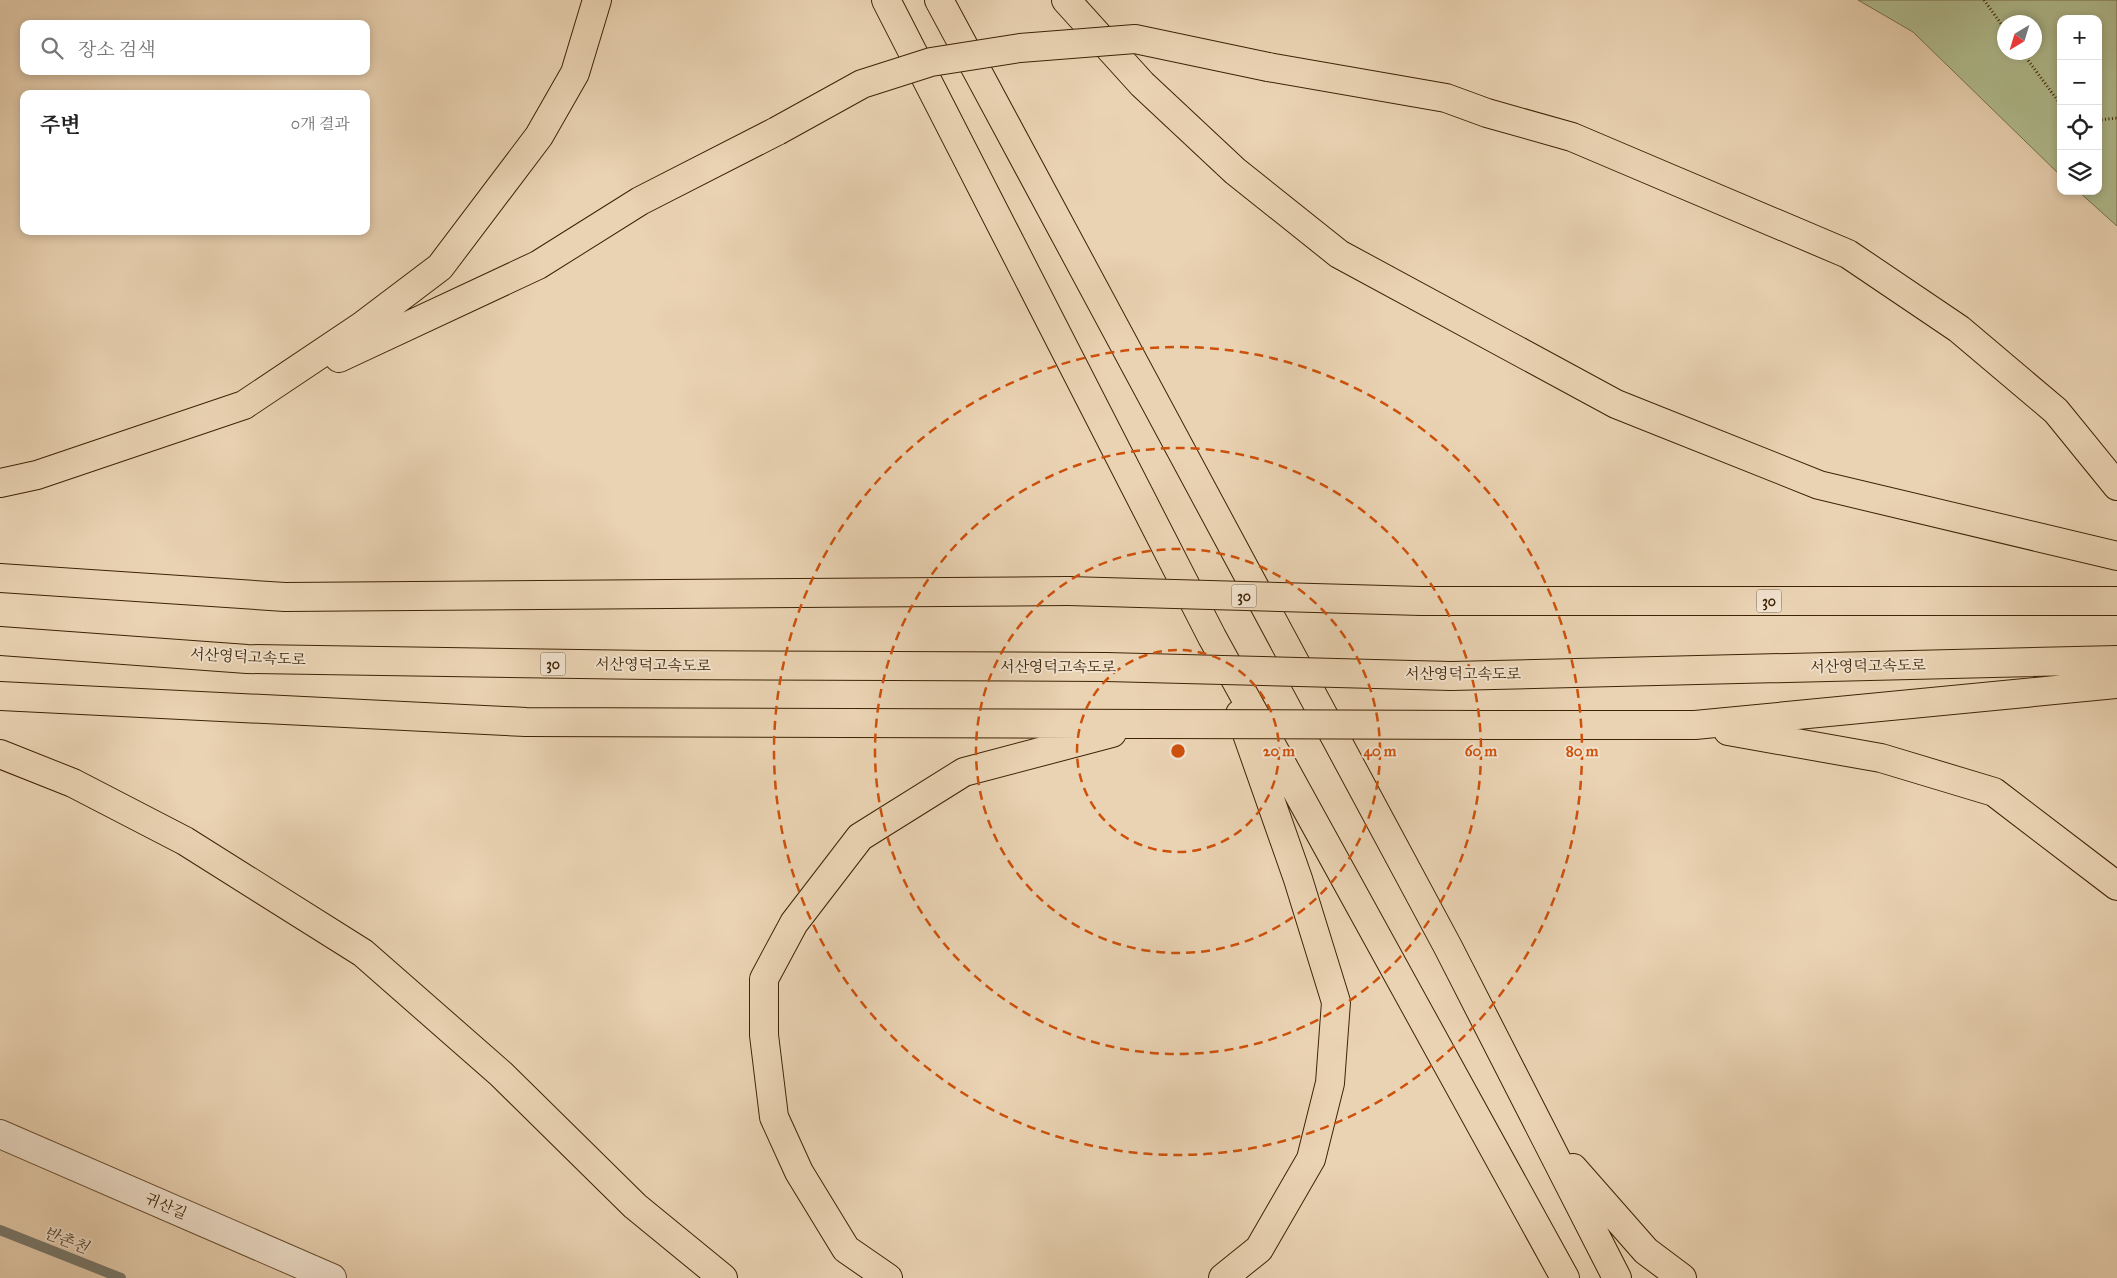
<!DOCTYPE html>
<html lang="ko">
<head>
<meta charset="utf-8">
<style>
	:root { --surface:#fff; --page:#f2f2f2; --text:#222; --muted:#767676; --line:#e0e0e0 }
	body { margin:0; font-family:"IM FELL Great Primer","Noto Serif KR",serif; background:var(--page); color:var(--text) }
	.controls { position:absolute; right:15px; top:15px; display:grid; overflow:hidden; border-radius:10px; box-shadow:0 2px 8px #0003 }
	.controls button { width:45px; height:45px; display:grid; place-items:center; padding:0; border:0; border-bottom:1px solid var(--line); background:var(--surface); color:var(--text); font:25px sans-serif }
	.compass { position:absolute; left:1997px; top:15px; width:45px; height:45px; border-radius:50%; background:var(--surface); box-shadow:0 2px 8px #0003; rotate:218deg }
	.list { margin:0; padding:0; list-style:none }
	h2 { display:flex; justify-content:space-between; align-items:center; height:65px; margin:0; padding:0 20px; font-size:21px }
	h2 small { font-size:16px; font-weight:400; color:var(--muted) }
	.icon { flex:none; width:28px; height:28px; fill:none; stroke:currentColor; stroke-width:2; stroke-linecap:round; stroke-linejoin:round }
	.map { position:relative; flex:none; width:2117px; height:1278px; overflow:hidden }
	.search { position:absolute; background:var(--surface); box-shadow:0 2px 8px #0003; left:20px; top:20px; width:350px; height:55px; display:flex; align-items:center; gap:12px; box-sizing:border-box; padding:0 18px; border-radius:10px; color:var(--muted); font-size:19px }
	.panel { position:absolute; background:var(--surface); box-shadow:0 2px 8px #0003; left:20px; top:90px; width:350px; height:145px; border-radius:10px }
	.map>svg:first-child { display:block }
	.green { fill:#b1be91; stroke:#78704a; fill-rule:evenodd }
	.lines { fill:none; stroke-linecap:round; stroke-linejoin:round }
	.stream { stroke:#787a70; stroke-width:10 }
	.minor-casing { stroke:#694f30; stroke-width:30 }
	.highway-casing { stroke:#3e2304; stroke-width:30 }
	.path { stroke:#3e2304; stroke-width:3; stroke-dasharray:1 2.5; stroke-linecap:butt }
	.minor { stroke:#f1e2ce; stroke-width:28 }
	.highway { stroke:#ead3b3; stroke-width:28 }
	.highway-bridge-casing { stroke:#3e2304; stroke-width:30; stroke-linecap:butt }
	.highway-bridge { stroke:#ead3b3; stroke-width:28 }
	.ring { fill:none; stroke:#ce510b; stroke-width:2.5; stroke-dasharray:9 6 }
	.labels { text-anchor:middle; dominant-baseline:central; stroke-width:4; stroke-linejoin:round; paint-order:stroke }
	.shield { fill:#f1e2ce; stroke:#745c41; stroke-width:1 }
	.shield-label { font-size:14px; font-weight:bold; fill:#3e2304 }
	.street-label { font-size:15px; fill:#3e2304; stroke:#f1e2ce }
	.water-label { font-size:16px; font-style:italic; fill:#564731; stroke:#f1e2ce }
	.centre { fill:#ce510b; stroke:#f1e2ce; stroke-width:2.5 }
	.ring-label { font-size:15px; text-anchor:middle; font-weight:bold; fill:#ce510b; stroke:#f1e2ce; stroke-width:4; stroke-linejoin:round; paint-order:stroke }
</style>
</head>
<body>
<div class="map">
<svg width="2117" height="1278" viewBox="0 0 2117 1278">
	<rect width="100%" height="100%" fill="#ead3b3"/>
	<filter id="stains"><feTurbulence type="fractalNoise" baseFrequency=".004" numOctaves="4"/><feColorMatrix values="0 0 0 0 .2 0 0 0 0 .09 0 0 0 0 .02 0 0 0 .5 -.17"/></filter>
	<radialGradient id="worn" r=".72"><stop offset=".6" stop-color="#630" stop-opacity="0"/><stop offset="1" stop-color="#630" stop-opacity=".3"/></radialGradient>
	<!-- green -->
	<path class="green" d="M1858,0H2117V226L2078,191H2098V19H2061V176L1913,32ZM2004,22H2034V52H2004Z"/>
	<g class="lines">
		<!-- stream -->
		<path class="stream" d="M0,1230L121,1278"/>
		<!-- minor casing -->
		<g class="minor-casing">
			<path id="minor" d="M0,1134L332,1278"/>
		</g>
		<!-- highway casing -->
		<g class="highway-casing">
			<path id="highway" d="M886,0L1212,637L1565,1278
				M939,0L1448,947L1617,1278
				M1066,0L1142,84L1235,171L1339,254L1616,404L1819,485L2117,556
				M1268,67L1446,98L1487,113L1572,137L1848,254L1959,329L2056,411L2117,486
				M339,358L538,265L640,201L777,131
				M0,483L37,475L244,405L362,326L440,267L539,136L575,73L597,0
				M0,578L285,597L1068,591
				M1421,601H2117
				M0,641L247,659L650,665L1106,667
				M1451,676L2117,660
				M0,696L526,722L1150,724
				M1481,725H1695L2117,684
				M1728,731L1881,758L1994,792L2117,886
				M0,754L73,783L185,841L363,953L501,1074L635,1206L723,1278
				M1573,1168L1646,1251L1682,1278
				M888,1278L846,1249L799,1172L774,1117L764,1035V979L794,923L860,837L964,772L1112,733
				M1223,1278L1259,1249L1311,1159L1330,1083L1336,1002L1298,879L1240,714"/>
		</g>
		<!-- path -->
		<path class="path" d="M1984,0L2004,28
			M2022,52L2061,105
			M2098,120L2117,118"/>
		<!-- minor -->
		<use href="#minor" class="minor"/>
		<!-- highway -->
		<use href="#highway" class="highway"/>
		<!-- highway-bridge casing -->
		<g class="highway-bridge-casing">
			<path id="highway-bridge" d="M777,131L862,84L931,62L1020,48L1135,39L1268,67
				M1068,591L1421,601
				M1106,667L1451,676
				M1150,724L1481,725"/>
		</g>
		<!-- highway-bridge -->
		<use href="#highway-bridge" class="highway-bridge"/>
	</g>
	<!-- distance rings -->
	<g class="ring">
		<circle cx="1178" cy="751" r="101"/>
		<circle cx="1178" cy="751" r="202"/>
		<circle cx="1178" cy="751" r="303"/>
		<circle cx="1178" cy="751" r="404"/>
	</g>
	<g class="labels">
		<!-- shield labels -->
		<g class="shield">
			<rect x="1231.5" y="584.5" width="25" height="23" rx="4"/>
			<rect x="1756.5" y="589.5" width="25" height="23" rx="4"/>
			<rect x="540.5" y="652.5" width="25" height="23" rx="4"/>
		</g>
		<g class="shield-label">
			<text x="1244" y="596">30</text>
			<text x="1769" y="601">30</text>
			<text x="553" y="664">30</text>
		</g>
		<!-- street labels -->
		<g class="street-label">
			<text transform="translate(248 657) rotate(3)">서산영덕고속도로</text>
			<text transform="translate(653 665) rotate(1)">서산영덕고속도로</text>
			<text transform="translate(1868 666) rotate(-1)">서산영덕고속도로</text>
			<text x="1058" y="667">서산영덕고속도로</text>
			<text x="1463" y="674">서산영덕고속도로</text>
			<text transform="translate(166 1206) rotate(23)">귀산길</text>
		</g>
		<!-- water labels -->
		<g class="water-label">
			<text transform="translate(66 1240) rotate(21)">반촌천</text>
		</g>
	</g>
	<circle cx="1178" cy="751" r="8" class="centre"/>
	<g class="ring-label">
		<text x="1279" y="756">20 m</text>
		<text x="1380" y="756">40 m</text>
		<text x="1481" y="756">60 m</text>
		<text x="1582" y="756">80 m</text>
	</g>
	<rect width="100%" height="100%" filter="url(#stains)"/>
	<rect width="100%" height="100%" fill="url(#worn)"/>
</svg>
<div class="controls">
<button>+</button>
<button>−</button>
<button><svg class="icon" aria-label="locate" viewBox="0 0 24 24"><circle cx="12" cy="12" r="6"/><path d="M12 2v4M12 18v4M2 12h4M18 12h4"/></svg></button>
<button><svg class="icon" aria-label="layers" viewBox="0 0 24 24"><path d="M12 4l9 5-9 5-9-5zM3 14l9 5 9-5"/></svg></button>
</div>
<svg class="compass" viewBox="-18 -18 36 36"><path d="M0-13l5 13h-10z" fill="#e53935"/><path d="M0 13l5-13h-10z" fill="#767676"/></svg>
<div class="search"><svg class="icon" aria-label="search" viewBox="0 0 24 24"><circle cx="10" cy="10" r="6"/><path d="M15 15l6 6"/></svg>장소 검색</div>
<section class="panel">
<h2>주변<small>0개 결과</small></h2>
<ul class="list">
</ul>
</section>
</div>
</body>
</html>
